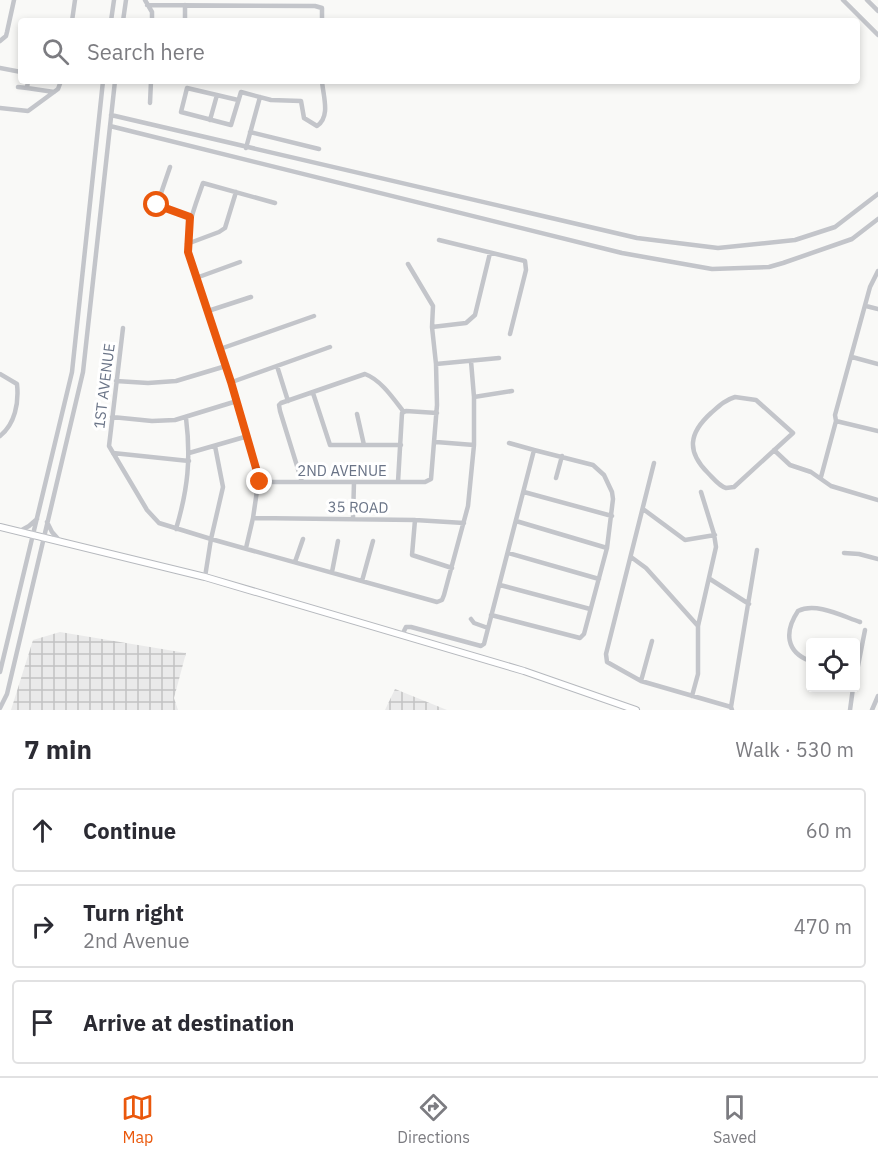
<!DOCTYPE html>
<html lang="en">
<head>
<meta charset="utf-8">
<style>
	:root { --surface:#fff; --page:#f2f2f3; --text:#2b2b33; --muted:#7c7c81; --line:#e1e1e2; --accent:#ea580c }
	body { margin:0; font-family:"IBM Plex Sans",sans-serif; background:var(--page); color:var(--text) }
	.controls { position:absolute; right:18px; bottom:18px; display:grid; overflow:hidden; border-radius:6px; box-shadow:0 3px 9px #0003 }
	.controls button { width:54px; height:54px; display:grid; place-items:center; padding:0; border:0; border-bottom:2px solid var(--line); background:var(--surface); color:var(--text); font:30px sans-serif }
	.stop { position:absolute; width:18px; height:18px; margin:-14px; border:4px solid #ea580c; border-radius:50%; background:#fff }
	.stop.end { background:#ea580c; border-color:#fff; box-shadow:0 2px 6px #0008 }
	.list { margin:0; padding:0; list-style:none }
	h2 { display:flex; justify-content:space-between; align-items:center; height:78px; margin:0; padding:0 24px; font-size:26px }
	h2 small { font-size:20px; font-weight:400; color:var(--muted) }
	.list li { display:grid; grid-template-columns:39px 1fr auto; gap:18px; align-items:center; box-sizing:border-box; height:84px; margin:0 12px 12px; padding:0 12px; border:2px solid var(--line); border-radius:6px }
	.list b { display:block; font-size:22px; white-space:nowrap }
	.list p { margin:0; font-size:20px; white-space:nowrap; color:var(--muted) }
	.list em { font-size:20px; font-style:normal; color:var(--muted) }
	.icon { flex:none; width:33px; height:33px; fill:none; stroke:currentColor; stroke-width:2; stroke-linecap:round; stroke-linejoin:round }
	.map { position:relative; flex:none; width:878px; height:710px; overflow:hidden }
	.search { position:absolute; background:var(--surface); box-shadow:0 3px 9px #0003; left:18px; right:18px; top:18px; height:66px; display:flex; align-items:center; gap:15px; box-sizing:border-box; padding:0 21px; border-radius:6px; color:var(--muted); font-size:22px }
	.sheet { height:366px; background:var(--surface) }
	nav { display:flex; justify-content:space-around; align-items:center; box-sizing:border-box; height:84px; border-top:2px solid var(--line); background:var(--surface); font-size:16px; color:var(--muted) }
	nav a { display:grid; justify-items:center; gap:3px }
	nav .on { color:var(--accent) }
	.map>svg:first-child { display:block }
	.industrial { fill:url(#industrial-grid) }
	.lines { fill:none; stroke-linecap:round; stroke-linejoin:round }
	.major-casing { stroke:#b6b9be; stroke-width:8 }
	.minor { stroke:#c3c5ca; stroke-width:4.5 }
	.major { stroke:#fff; stroke-width:6 }
	.route { stroke:#ea580c; stroke-width:8 }
	.labels { text-anchor:middle; dominant-baseline:central; stroke-width:6; stroke-linejoin:round; paint-order:stroke }
	.street-label { font-size:15px; fill:#6a7487; stroke:#fff }
</style>
</head>
<body>
<div class="map">
<svg width="878" height="710" viewBox="0 0 878 710">
	<defs>
		<pattern id="industrial-grid" width="8" height="8" patternUnits="userSpaceOnUse" patternTransform="scale(1.5)"><rect width="8" height="8" fill="#eaeaea"/><path d="M0 4h8M4 0v8" fill="none" stroke="#c2c2c3"/></pattern>
	</defs>
	<rect width="100%" height="100%" fill="#f9f9f7"/>
	<!-- industrial -->
	<path class="industrial" d="M60,632L186,653L174,698L178,710H11L33,640Z
		M395,689L447,710H385Z"/>
	<g class="lines">
		<!-- major casing -->
		<g class="major-casing">
			<path id="major" d="M0,527L205,577L524,671L636,710"/>
		</g>
		<!-- minor -->
		<path class="minor" d="M145,0L152,12V21
			M843,0L878,35
			M867,0L878,11
			M147,5L315,6L322,8V21
			M72,21L75,0
			M111,21L114,0
			M123,21L126,0
			M185,21V5
			M0,41L6,36L7,32L14,0
			M0,68L21,72
			M28,81L27,88L54,92
			M18,87L27,88
			M238,100L187,88L181,112L231,125L241,92L271,100L301,101L304,118L317,126C331,116 323,96 322,81
			M150,103L151,81
			M0,108L28,111L58,89L61,81
			M111,115L637,238L718,248L795,240L835,227L878,194
			M210,120L217,95
			M110,126L622,253L712,269L769,267L783,263L852,239L878,219
			M250,132L319,149
			M246,148L260,97
			M170,167L157,205L190,217
			M439,240L525,261L526,270L510,334
			M187,244L219,232L225,228L236,192
			M878,271L870,287L835,415L836,421L878,431
			M196,278L240,262
			M866,306L878,309
			M208,311L251,297
			M432,327L466,323L475,315L490,253
			M123,328L109,446L147,510L159,523L211,539L437,602L442,600L444,595L468,506L474,445V397L471,361
			M220,349L314,316
			M852,357L878,364
			M436,364L499,358
			M277,366L288,401
			M0,374L17,384C19,403 15,424 0,436
			M116,381L148,383L176,381L226,366
			M232,382L330,347
			M313,393L330,445H401
			M474,397L512,391
			M735,397L756,400L793,433L734,487L726,488C719,486 714,479 708,473C686,451 689,433 711,413C719,406 725,400 735,397Z
			M357,414L364,445
			M112,417L152,421L175,420L237,401
			M436,442L474,445
			M774,450L790,465L811,472L831,486L878,500
			M113,453L189,461
			M189,453L248,436
			M654,463L606,654L607,662L641,681L731,707L732,710
			M821,477L836,421
			M556,478L562,456
			M260,482H425L431,479L437,405L436,364L432,327L433,306L408,264
			M302,482L280,411L279,405L281,403L365,374C381,380 393,398 403,411
			M398,482L402,413L406,411L437,413
			M524,492L612,516
			M643,509L685,540L715,535
			M253,518L415,520L464,523
			M353,519L354,482
			M415,520L412,555L452,568
			M516,521L607,548
			M47,522L52,532L59,540
			M176,529C188,489 191,458 186,418
			M20,531L29,526L37,519
			M246,548L253,518L259,477L232,382L190,260C183,233 194,209 203,183L275,203
			M508,553L599,579
			M844,553L859,554L878,559
			M631,557L646,568L698,626V674L692,696
			M295,562L303,539
			M332,572L338,541
			M205,577L211,539L223,487L215,446
			M710,579L749,604
			M362,581L373,541
			M500,585L590,609
			M491,615L580,638L584,634L607,548L613,499L612,492L604,475L593,465L534,450
			M471,619L474,623L488,628
			M698,626L716,547L714,534L701,492
			M402,635L406,627H411L481,646L484,644L534,450L509,443
			M810,661C786,652 784,632 798,611C816,602 842,616 860,622
			M0,672L72,372L103,81
			M856,676L865,630
			M641,681L652,641
			M731,707L757,550
			M0,708L7,694L83,372L115,81
			M850,710L853,688
			M872,710L878,696"/>
		<!-- major -->
		<use href="#major" class="major"/>
	</g>
	<g class="lines">
		<!-- route -->
		<path class="route" d="M157,205L190,217L188,252L231,382L260,482"/>
	</g>
	<g class="labels">
		<!-- street labels -->
		<g class="street-label">
			<text transform="translate(104 386) rotate(-83)">1ST AVENUE</text>
			<text x="342" y="470">2ND AVENUE</text>
			<text transform="translate(358 507) rotate(1)">35 ROAD</text>
		</g>
	</g>
</svg>
<div class="controls">
<button><svg class="icon" aria-label="locate" viewBox="0 0 24 24"><circle cx="12" cy="12" r="6"/><path d="M12 2v4M12 18v4M2 12h4M18 12h4"/></svg></button>
</div>
<div class="stop" style="left:157px;top:205px"></div>
<div class="stop end" style="left:260px;top:482px"></div>
<div class="search"><svg class="icon" aria-label="search" viewBox="0 0 24 24"><circle cx="10" cy="10" r="6"/><path d="M15 15l6 6"/></svg>Search here</div>
</div>
<section class="sheet">
<h2>7 min<small>Walk · 530 m</small></h2>
<ul class="list">
<li><svg class="icon" aria-label="ahead" viewBox="0 0 24 24"><path d="M12 20V5M6 11l6-6 6 6"/></svg><div><b>Continue</b></div><em>60 m</em></li>
<li><svg class="icon" aria-label="right" viewBox="0 0 24 24"><path d="M7 20v-9h11M14 6l5 5-5 5"/></svg><div><b>Turn right</b><p>2nd Avenue</p></div><em>470 m</em></li>
<li><svg class="icon" aria-label="arrive" viewBox="0 0 24 24"><path d="M6 21V4h12l-3 4 3 4H6"/></svg><div><b>Arrive at destination</b></div></li>
</ul>
</section>
<nav>
<a class="on"><svg class="icon" aria-label="map" viewBox="0 0 24 24"><path d="M3 6l6-2 6 2 6-2v14l-6 2-6-2-6 2zM9 4v14M15 6v14"/></svg>Map</a>
<a><svg class="icon" aria-label="directions" viewBox="0 0 24 24"><path d="M12 3l9 9-9 9-9-9zM9 14v-3h6M13 9l2 2-2 2"/></svg>Directions</a>
<a><svg class="icon" aria-label="saved" viewBox="0 0 24 24"><path d="M7 4h10v16l-5-4-5 4z"/></svg>Saved</a>
</nav>
</body>
</html>
